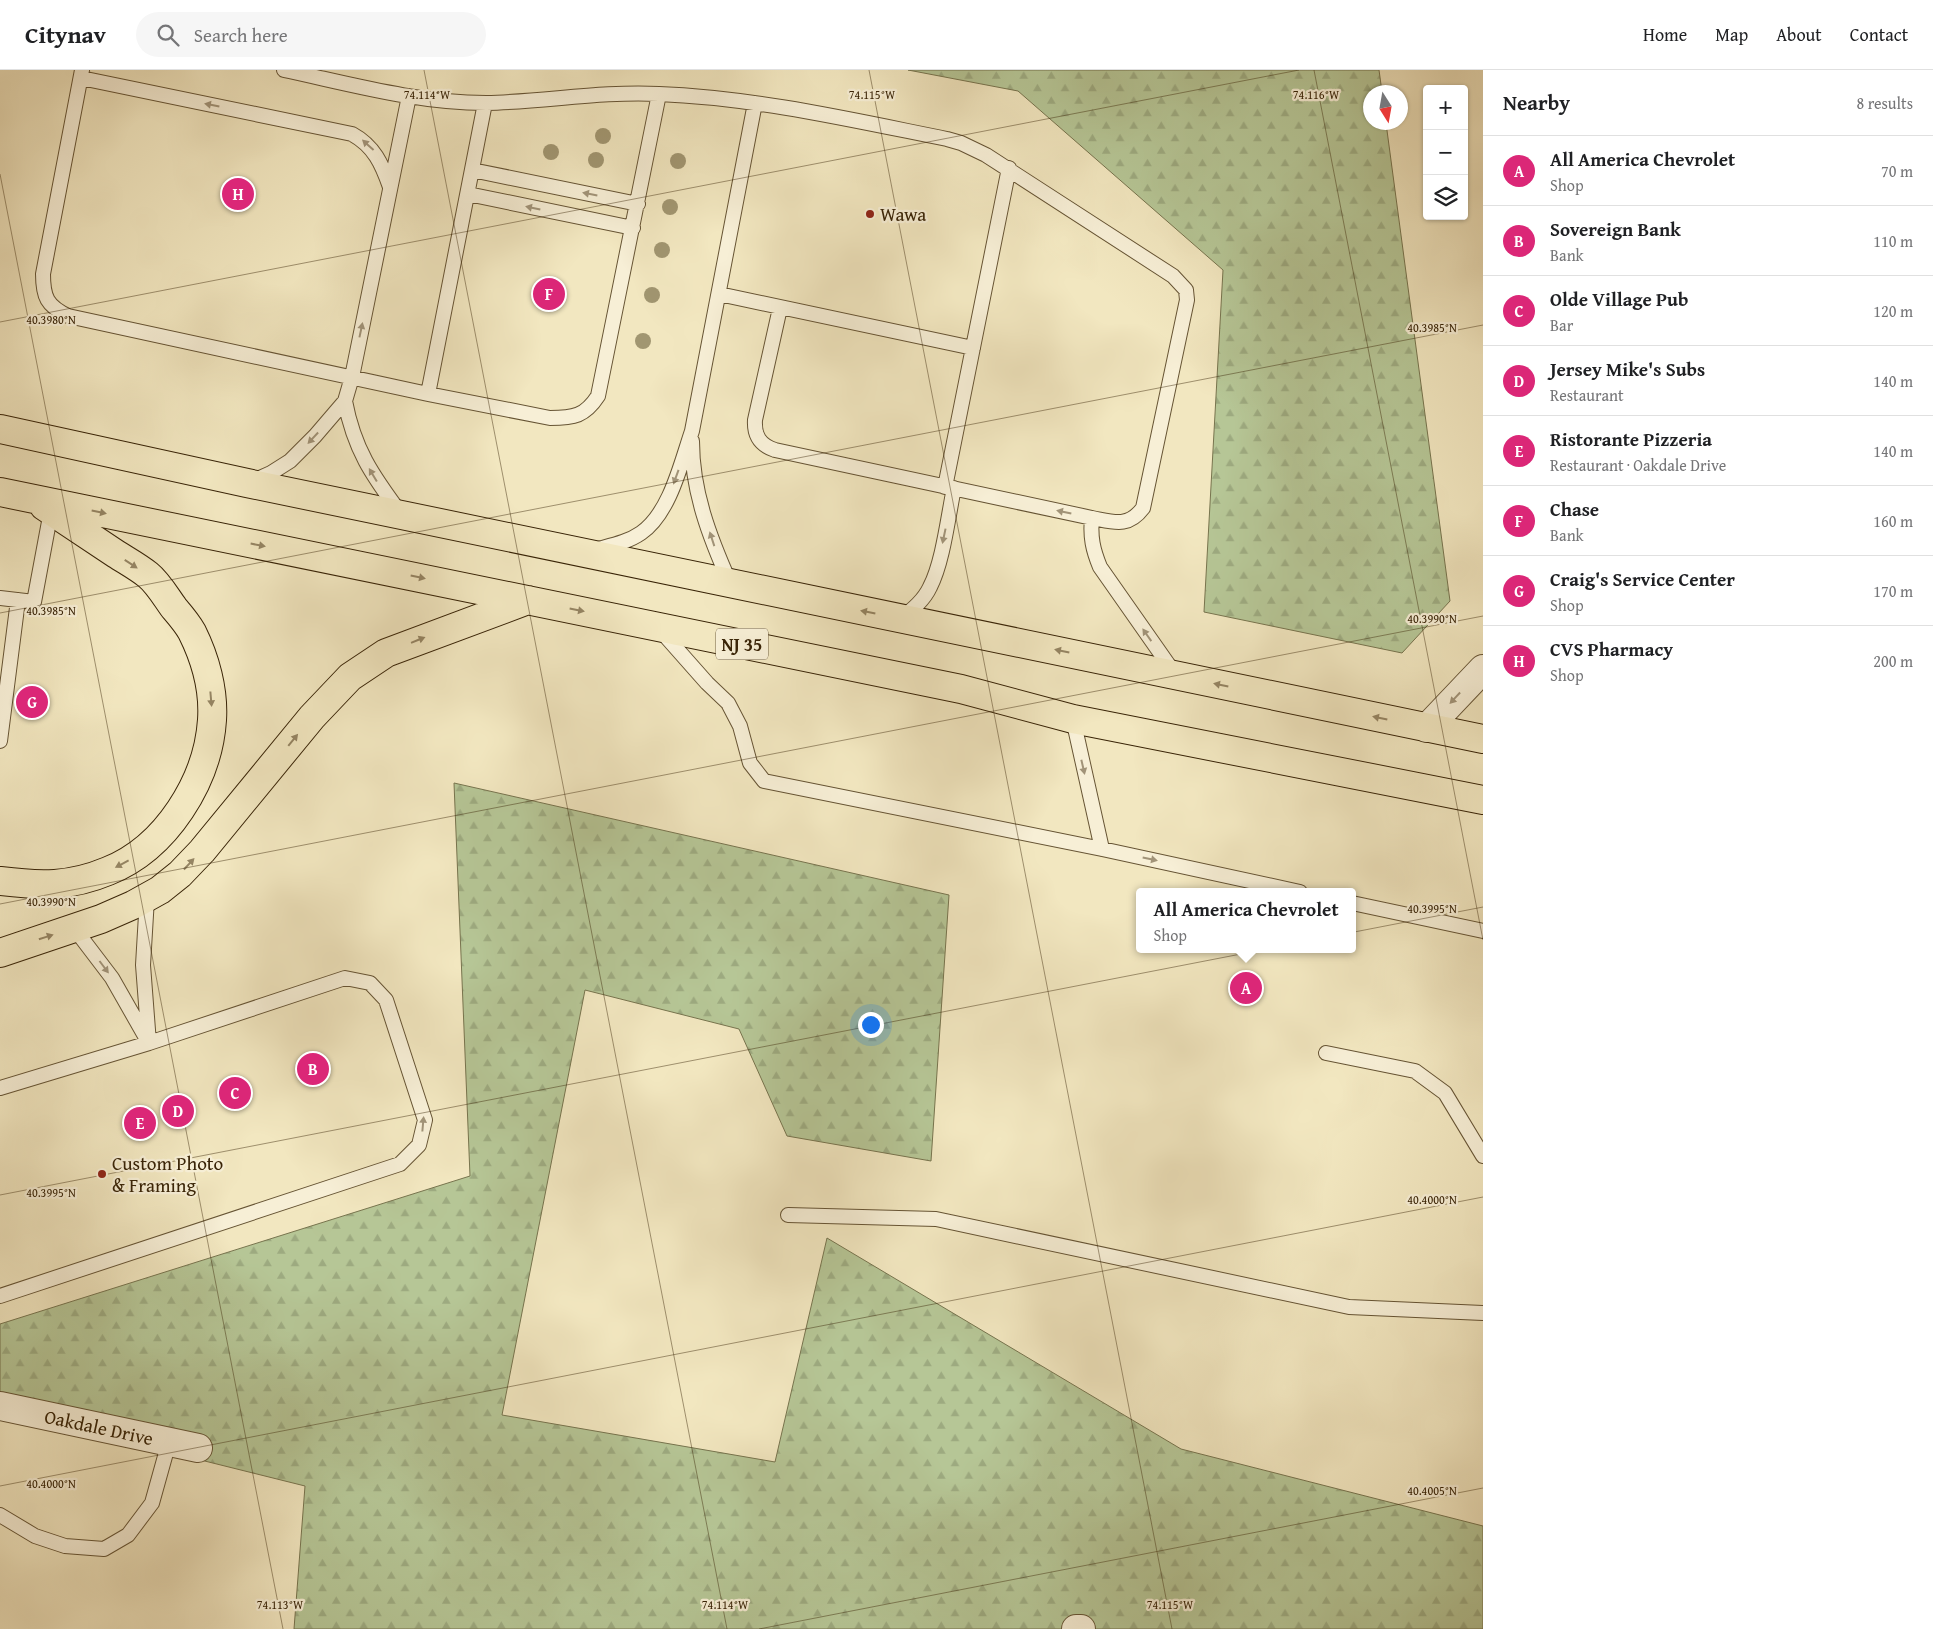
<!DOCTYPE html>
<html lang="en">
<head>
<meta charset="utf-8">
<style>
	:root { --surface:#fff; --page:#f6f6f6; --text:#202124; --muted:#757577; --line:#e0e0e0; --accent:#db2777 }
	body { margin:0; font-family:"Gentium Book Plus",serif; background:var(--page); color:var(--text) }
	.controls { position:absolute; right:15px; top:15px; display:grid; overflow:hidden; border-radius:5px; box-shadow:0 1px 4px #0004 }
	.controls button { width:45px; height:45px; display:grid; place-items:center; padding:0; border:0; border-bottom:1px solid var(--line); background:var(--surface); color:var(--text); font:25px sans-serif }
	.compass { position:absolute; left:1363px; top:15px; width:45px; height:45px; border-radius:50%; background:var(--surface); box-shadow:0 1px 4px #0004; rotate:169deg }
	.you { position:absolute; left:870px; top:954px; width:18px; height:18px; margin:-12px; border:4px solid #fff; border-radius:50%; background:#1a73e8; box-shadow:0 0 0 8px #1a73e833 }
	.badge { display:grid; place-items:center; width:32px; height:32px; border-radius:50%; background:var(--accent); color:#fff; font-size:16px; font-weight:700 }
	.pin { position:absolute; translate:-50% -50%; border:2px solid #fff; box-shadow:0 1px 5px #0006 }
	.popup { position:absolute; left:1136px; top:818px; width:220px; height:65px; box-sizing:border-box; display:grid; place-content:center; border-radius:5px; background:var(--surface); filter:drop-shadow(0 1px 4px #0005); font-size:16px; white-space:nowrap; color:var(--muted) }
	.popup b { font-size:19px; color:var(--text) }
	.popup::after { content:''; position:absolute; left:50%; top:100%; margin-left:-10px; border:10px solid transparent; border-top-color:var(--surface) }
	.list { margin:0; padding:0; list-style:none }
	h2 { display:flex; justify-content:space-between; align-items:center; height:65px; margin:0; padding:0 20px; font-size:21px }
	h2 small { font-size:16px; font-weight:400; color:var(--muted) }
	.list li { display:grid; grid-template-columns:32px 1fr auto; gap:15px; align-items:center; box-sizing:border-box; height:70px; padding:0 20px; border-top:1px solid var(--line) }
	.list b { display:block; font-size:19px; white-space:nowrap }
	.list p { margin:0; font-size:16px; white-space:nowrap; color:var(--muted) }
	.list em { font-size:16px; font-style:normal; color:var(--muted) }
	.icon { flex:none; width:28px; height:28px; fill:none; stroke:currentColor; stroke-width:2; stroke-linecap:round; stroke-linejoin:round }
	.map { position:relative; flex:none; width:1483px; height:1559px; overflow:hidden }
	header { display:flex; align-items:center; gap:30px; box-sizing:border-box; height:70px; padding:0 25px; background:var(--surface); border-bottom:1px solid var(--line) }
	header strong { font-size:24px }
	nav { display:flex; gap:28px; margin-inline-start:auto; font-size:18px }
	.search { width:350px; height:45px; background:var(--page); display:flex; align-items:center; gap:12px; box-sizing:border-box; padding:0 18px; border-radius:28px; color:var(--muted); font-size:19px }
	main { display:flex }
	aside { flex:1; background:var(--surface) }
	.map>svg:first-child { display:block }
	.forest { fill:url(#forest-firs); stroke:#77744e }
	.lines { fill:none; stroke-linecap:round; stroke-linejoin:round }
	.service-casing { stroke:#665434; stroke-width:16 }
	.minor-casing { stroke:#665434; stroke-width:30 }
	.trunk-casing { stroke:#382306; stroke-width:30 }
	.service { stroke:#f7efd6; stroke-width:14 }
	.minor { stroke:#f7efd6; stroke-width:28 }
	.trunk { stroke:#f2e7c0; stroke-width:28 }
	.tree { fill:#a19671 }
	.oneway { fill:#a19378 }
	.oneway2 { fill:#958563 }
	.ticks { fill:none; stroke:#382306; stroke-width:1; stroke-opacity:0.45 }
	.poi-dot { fill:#8f2418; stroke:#f7efd6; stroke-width:2 }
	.labels { text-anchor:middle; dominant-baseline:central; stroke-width:4.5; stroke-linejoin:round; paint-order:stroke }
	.shield { fill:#f7efd6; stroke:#716044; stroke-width:1 }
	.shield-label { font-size:18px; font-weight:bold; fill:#382306 }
	.poi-label { font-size:19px; fill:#382306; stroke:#f7efd6; text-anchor:start }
	.street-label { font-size:19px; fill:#382306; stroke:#f7efd6 }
	.ticks-label { font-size:12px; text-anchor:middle; fill:#382306; stroke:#f7efd6; stroke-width:4.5; stroke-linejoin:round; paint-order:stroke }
</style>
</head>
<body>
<header>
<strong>Citynav</strong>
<div class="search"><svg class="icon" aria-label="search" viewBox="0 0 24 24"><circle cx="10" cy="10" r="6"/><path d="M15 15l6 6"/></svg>Search here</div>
<nav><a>Home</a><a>Map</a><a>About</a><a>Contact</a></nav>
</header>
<main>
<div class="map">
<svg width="1483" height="1559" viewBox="0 0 1483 1559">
	<defs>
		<pattern id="forest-firs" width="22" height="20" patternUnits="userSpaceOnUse" patternTransform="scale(1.25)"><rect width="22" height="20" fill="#b6c696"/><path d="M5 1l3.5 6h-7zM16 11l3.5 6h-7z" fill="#9daa80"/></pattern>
	</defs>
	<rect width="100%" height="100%" fill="#f2e7c0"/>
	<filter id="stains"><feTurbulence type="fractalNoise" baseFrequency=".004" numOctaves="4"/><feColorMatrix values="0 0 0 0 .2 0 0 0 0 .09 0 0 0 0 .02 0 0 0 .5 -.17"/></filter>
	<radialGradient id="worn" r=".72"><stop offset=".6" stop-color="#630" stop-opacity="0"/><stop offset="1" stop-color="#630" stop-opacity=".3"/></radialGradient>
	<!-- forest -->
	<path class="forest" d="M908,0H1379L1382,22H1370V52L1386,53L1450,531L1402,583L1204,542L1223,200L1018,21Z
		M454,713L949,825L931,1091L787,1066L739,959L585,920L502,1345L775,1392L827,1168L1181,1379L1483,1456V1559H294L305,1416L0,1340V1254L470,1106Z"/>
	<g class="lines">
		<!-- service casing -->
		<g class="service-casing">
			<path id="service" d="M82,0L43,204C43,227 47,236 68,246L428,324L550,348C574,348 585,346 598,326L659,24
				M284,0C350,14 417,33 486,33C544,32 601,21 659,24C757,28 852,50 947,69L961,73L986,85L1173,206L1186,220L1187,230L1143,438C1128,458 1114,452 1092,448
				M81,8L352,64C374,76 382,94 390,117
				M472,100L638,134
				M468,124L633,158
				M719,224L973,278
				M780,238L755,350C754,366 760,375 775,380L1092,448C1090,467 1093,480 1100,497L1175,604
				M428,324L485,33
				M345,331C354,379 372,405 401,444
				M692,371C692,422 710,468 730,513
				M253,411L271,403L290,391L315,366L345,331L352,307L409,26
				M945,417L1009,98
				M598,479C613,475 628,472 641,463C670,443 681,393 692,361L755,33
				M0,528L34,532L51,441
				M902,548C913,539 924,530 930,517C943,492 948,447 954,418
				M661,561L707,613L728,633L740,656L750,693L764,711L1102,779L1300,822
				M1073,649L1102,779
				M0,671L18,530
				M1352,833L1483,861
				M74,858L112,908L149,973L143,895L147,828
				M1326,983L1415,1001L1445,1023L1483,1086
				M0,1018L149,973L345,908L370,913L386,930L425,1050L419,1075L400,1094L0,1226
				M788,1145L936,1149L1349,1237L1483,1243
				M0,1445L35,1466L65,1476L104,1479L128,1465L152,1433L169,1372"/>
		</g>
		<!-- minor casing -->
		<g class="minor-casing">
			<path id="minor" d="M1427,658L1483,599
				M0,1336L198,1378
				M1076,1559H1081"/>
		</g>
		<!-- trunk casing -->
		<g class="trunk-casing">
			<path id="trunk" d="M0,359L247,413L1483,669
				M0,422L961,619L1073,649L1483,730
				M0,811C40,816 70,817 108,801C166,778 208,711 212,650C214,620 205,588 192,562C187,553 180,545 174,538C166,527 158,513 148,505C138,497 127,491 116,484C92,468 68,452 44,436
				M0,883L101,849L133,835L160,820L180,804L202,781L312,647L350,607L386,583L528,530"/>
		</g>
		<!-- service -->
		<use href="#service" class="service"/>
		<!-- minor -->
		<use href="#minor" class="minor"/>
		<!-- trunk -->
		<use href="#trunk" class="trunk"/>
	</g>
	<!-- trees -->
	<g class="tree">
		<circle cx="603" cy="66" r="8"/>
		<circle cx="551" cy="82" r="8"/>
		<circle cx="596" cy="90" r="8"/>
		<circle cx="678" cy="91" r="8"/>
		<circle cx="670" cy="137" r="8"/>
		<circle cx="662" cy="180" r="8"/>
		<circle cx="652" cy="225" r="8"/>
		<circle cx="643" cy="271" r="8"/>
	</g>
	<!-- one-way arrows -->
	<defs><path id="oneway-solid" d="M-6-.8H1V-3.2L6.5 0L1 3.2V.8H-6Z" transform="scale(1.25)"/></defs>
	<g class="oneway">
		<use href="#oneway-solid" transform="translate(212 35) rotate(-169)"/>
		<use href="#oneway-solid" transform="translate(368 75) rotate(-138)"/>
		<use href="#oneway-solid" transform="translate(590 124) rotate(-169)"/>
		<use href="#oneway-solid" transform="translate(533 138) rotate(-168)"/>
		<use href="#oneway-solid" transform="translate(361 260) rotate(-78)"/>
		<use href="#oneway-solid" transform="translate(313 368) rotate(133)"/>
		<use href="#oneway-solid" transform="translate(373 405) rotate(-121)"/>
		<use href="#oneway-solid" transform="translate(676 407) rotate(110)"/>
		<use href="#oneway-solid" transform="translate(1064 442) rotate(-168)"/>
		<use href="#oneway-solid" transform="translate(944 466) rotate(102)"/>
		<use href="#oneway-solid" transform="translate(712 469) rotate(-108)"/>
		<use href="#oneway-solid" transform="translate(1147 565) rotate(-125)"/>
		<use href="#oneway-solid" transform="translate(1455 628) rotate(133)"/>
		<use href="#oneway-solid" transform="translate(1083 697) rotate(77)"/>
		<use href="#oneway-solid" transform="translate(1150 789) rotate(12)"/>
		<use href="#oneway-solid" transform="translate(104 897) rotate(53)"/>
		<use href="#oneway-solid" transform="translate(423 1054) rotate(-85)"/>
	</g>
	<g class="oneway2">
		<use href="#oneway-solid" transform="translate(99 442) rotate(12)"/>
		<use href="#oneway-solid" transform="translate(258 475) rotate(11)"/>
		<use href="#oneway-solid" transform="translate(131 494) rotate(33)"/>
		<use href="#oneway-solid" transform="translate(418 507) rotate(12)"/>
		<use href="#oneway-solid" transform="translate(577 540) rotate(11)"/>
		<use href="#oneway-solid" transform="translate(868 542) rotate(-169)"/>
		<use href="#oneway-solid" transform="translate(418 570) rotate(-22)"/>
		<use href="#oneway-solid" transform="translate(1062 581) rotate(-168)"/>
		<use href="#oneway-solid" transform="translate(1221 615) rotate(-168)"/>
		<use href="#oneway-solid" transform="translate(211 629) rotate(85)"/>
		<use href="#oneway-solid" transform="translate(1380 648) rotate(-168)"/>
		<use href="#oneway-solid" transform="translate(293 670) rotate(-51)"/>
		<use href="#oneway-solid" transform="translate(122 794) rotate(152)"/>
		<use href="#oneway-solid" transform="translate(189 794) rotate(-47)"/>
		<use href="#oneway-solid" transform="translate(46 867) rotate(-18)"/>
	</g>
	<!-- ticks -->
	<path class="ticks" d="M424,0L727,1559M869,0L1172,1559M1314,0L1483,870M0,104L283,1559M0,252L1299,0M0,543L1483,255M0,834L1483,546M0,1125L1483,837M0,1416L1483,1127M759,1559L1483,1418"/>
	<!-- markers -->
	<g class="poi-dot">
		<circle cx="870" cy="144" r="5"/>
		<circle cx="102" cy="1104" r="5"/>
	</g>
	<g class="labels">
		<!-- shield labels -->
		<rect class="shield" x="716" y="558.5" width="52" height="31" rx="4"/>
		<g class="shield-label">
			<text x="742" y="574">NJ 35</text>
		</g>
		<!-- poi labels -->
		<g class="poi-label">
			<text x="880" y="144">Wawa</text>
			<text x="112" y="1093">Custom Photo<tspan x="112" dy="22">&amp; Framing</tspan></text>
		</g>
		<!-- street labels -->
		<g class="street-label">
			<text transform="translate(99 1357) rotate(12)">Oakdale Drive</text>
		</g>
	</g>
	<g class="ticks-label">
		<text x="427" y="29">74.114°W</text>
		<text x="872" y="29">74.115°W</text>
		<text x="1316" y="29">74.116°W</text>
		<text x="51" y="254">40.3980°N</text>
		<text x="1432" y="262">40.3985°N</text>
		<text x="51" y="545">40.3985°N</text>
		<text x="1432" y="553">40.3990°N</text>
		<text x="51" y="836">40.3990°N</text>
		<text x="1432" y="843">40.3995°N</text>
		<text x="51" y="1127">40.3995°N</text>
		<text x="1432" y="1134">40.4000°N</text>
		<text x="51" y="1418">40.4000°N</text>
		<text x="1432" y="1425">40.4005°N</text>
		<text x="280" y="1539">74.113°W</text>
		<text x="725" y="1539">74.114°W</text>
		<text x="1170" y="1539">74.115°W</text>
	</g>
	<rect width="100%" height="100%" filter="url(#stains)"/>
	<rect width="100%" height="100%" fill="url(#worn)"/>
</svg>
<div class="controls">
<button>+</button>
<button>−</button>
<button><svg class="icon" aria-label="layers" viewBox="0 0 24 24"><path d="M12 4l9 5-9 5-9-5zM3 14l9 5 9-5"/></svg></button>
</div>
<svg class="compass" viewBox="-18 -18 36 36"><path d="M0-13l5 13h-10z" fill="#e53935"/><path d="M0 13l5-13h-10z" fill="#757577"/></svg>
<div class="you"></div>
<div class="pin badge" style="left:1246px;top:918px">A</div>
<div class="popup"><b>All America Chevrolet</b>Shop</div>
<div class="pin badge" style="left:313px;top:999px">B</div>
<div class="pin badge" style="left:235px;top:1023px">C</div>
<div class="pin badge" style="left:178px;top:1041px">D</div>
<div class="pin badge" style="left:140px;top:1053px">E</div>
<div class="pin badge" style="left:549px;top:224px">F</div>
<div class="pin badge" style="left:32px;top:632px">G</div>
<div class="pin badge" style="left:238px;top:124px">H</div>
</div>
<aside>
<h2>Nearby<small>8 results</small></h2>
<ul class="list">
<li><span class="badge">A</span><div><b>All America Chevrolet</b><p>Shop</p></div><em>70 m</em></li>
<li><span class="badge">B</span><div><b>Sovereign Bank</b><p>Bank</p></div><em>110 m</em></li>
<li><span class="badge">C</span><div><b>Olde Village Pub</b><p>Bar</p></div><em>120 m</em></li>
<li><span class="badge">D</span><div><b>Jersey Mike's Subs</b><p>Restaurant</p></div><em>140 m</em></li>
<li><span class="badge">E</span><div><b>Ristorante Pizzeria</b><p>Restaurant · Oakdale Drive</p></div><em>140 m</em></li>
<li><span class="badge">F</span><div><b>Chase</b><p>Bank</p></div><em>160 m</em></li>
<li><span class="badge">G</span><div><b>Craig's Service Center</b><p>Shop</p></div><em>170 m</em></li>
<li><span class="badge">H</span><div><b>CVS Pharmacy</b><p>Shop</p></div><em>200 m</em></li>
</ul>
</aside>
</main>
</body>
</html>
